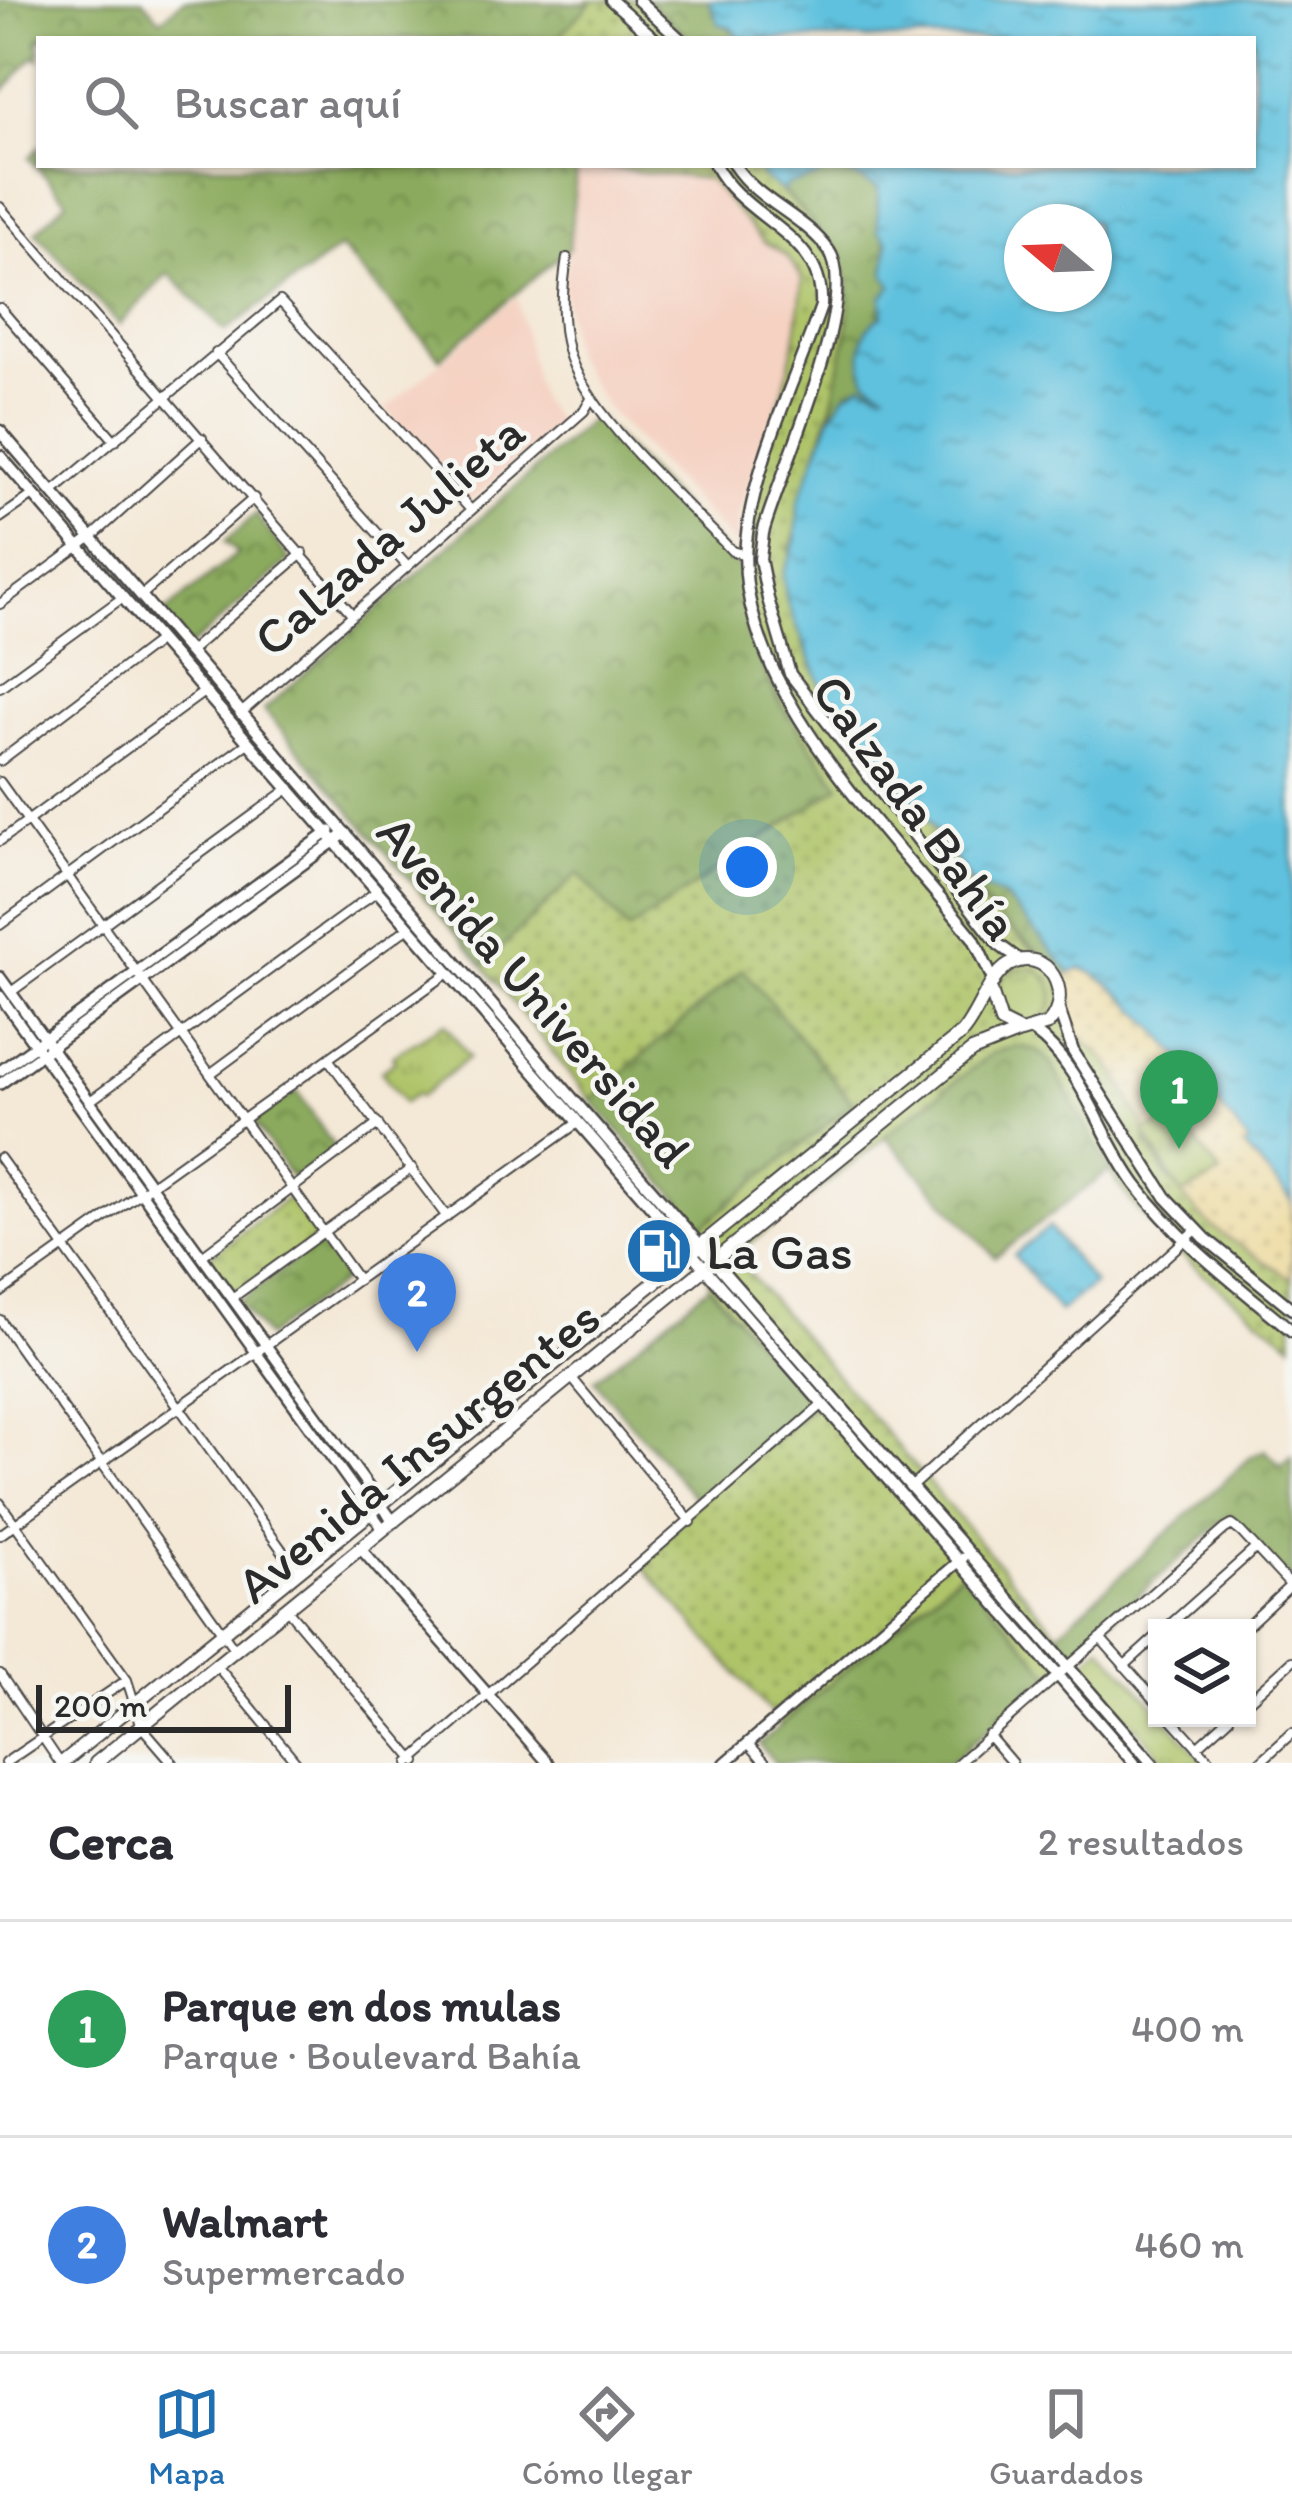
<!DOCTYPE html>
<html lang="es">
<head>
<meta charset="utf-8">
<style>
	:root { --surface:#fff; --page:#f2f2f3; --text:#2b2b33; --muted:#7c7c81; --line:#e1e1e2; --accent:#1f6fb2 }
	body { margin:0; font-family:Itim,sans-serif; background:var(--page); color:var(--text) }
	.controls { position:absolute; right:36px; bottom:36px; display:grid; overflow:hidden; border-radius:0px; box-shadow:0 3px 9px #0004 }
	.controls button { width:108px; height:108px; display:grid; place-items:center; padding:0; border:0; border-bottom:3px solid var(--line); background:var(--surface); color:var(--text); font:60px sans-serif }
	.compass { position:absolute; left:1004px; top:204px; width:108px; height:108px; border-radius:50%; background:var(--surface); box-shadow:0 3px 9px #0004; rotate:289deg }
	.scale { position:absolute; left:36px; bottom:30px; width:255px; box-sizing:border-box; padding-left:12px; border:6px solid #2b2b2b; border-top:0; font-size:33px; line-height:42px; white-space:nowrap; color:#2b2b2b; -webkit-text-stroke:9px #f6f6f2; paint-order:stroke }
	.you { position:absolute; left:747px; top:867px; width:42px; height:42px; margin:-30px; border:9px solid #fff; border-radius:50%; background:#1a73e8; box-shadow:0 0 0 18px #1a73e833 }
	.badge { display:grid; place-items:center; width:78px; height:78px; border-radius:50%; background:var(--accent); color:#fff; font-size:39px; font-weight:700 }
	.pin { position:absolute; translate:-50% -99px; filter:drop-shadow(0 3px 6px #0008) }
	.pin::after { content:''; position:absolute; top:63px; width:42px; height:36px; background:inherit; clip-path:polygon(0 0,100% 0,50% 100%) }
	.list { margin:0; padding:0; list-style:none }
	h2 { display:flex; justify-content:space-between; align-items:center; height:156px; margin:0; padding:0 48px; font-size:51px }
	h2 small { font-size:39px; font-weight:400; color:var(--muted) }
	.list li { display:grid; grid-template-columns:78px 1fr auto; gap:36px; align-items:center; box-sizing:border-box; height:216px; padding:0 48px; border-top:3px solid var(--line) }
	.list b { display:block; font-size:45px; white-space:nowrap }
	.list p { margin:0; font-size:39px; white-space:nowrap; color:var(--muted) }
	.list em { font-size:39px; font-style:normal; color:var(--muted) }
	.icon { flex:none; width:66px; height:66px; fill:none; stroke:currentColor; stroke-width:2; stroke-linecap:round; stroke-linejoin:round }
	.map { position:relative; flex:none; width:1292px; height:1763px; overflow:hidden }
	.search { position:absolute; background:var(--surface); box-shadow:0 3px 9px #0004; left:36px; right:36px; top:36px; height:132px; display:flex; align-items:center; gap:30px; box-sizing:border-box; padding:0 42px; border-radius:0px; color:var(--muted); font-size:45px }
	.sheet { height:588px; background:var(--surface) }
	nav { display:flex; justify-content:space-around; align-items:center; box-sizing:border-box; height:168px; border-top:3px solid var(--line); background:var(--surface); font-size:33px; color:var(--muted) }
	nav a { display:grid; justify-items:center; gap:6px }
	nav .on { color:var(--accent) }
	.map>svg:first-child { display:block }
	.built { fill:#f5d2c2 }
	.grass { fill:url(#grass-dots); stroke:#6d784a; stroke-width:3 }
	.forest { fill:url(#forest-crowns); stroke:#5b6a44; stroke-width:3 }
	.sand { fill:url(#sand-dots); stroke:#8c8264; stroke-width:3 }
	.park { fill:url(#park-tufts); stroke:#6d784a; stroke-width:3 }
	.water { fill:url(#water-ripples); stroke:#457684; stroke-width:3; fill-rule:evenodd }
	.lines { fill:none; stroke-linecap:round; stroke-linejoin:round }
	.minor-casing { stroke:#494745; stroke-width:12 }
	.tertiary-casing { stroke:#494745; stroke-width:14 }
	.secondary-casing { stroke:#494745; stroke-width:15 }
	.primary-casing { stroke:#494745; stroke-width:16 }
	.minor { stroke:#fff; stroke-width:8 }
	.tertiary { stroke:#fff; stroke-width:9 }
	.secondary { stroke:#fff; stroke-width:10 }
	.primary { stroke:#fff; stroke-width:12 }
	.labels { text-anchor:middle; dominant-baseline:central; stroke-width:9; stroke-linejoin:round; paint-order:stroke }
	.street-label { font-size:51px; fill:#2b2b2b; stroke:#f6f6f2 }
	.poi-label { font-size:51px; fill:#2b2b2b; stroke:#f6f6f2; text-anchor:start }
</style>
</head>
<body>
<div class="map">
<svg width="1292" height="1763" viewBox="0 0 1292 1763">
	<defs>
		<pattern id="grass-dots" width="8" height="8" patternUnits="userSpaceOnUse" patternTransform="scale(3)"><rect width="8" height="8" fill="#afc469"/><path d="M2 2h.1M6 6h.1" fill="none" stroke="#8f9f57" stroke-width="1.8" stroke-linecap="round"/></pattern>
		<pattern id="forest-crowns" width="20" height="18" patternUnits="userSpaceOnUse" patternTransform="scale(3)"><rect width="20" height="18" fill="#8baa5d"/><path d="M2 6a3 3 0 1 1 6 0M12 15a3 3 0 1 1 6 0" fill="none" stroke="#728b4d"/></pattern>
		<pattern id="sand-dots" width="8" height="8" patternUnits="userSpaceOnUse" patternTransform="scale(3)"><rect width="8" height="8" fill="#eeda9e"/><path d="M2 2h.1M6 6h.1" fill="none" stroke="#cb8" stroke-width="1.8" stroke-linecap="round"/></pattern>
		<pattern id="park-tufts" width="24" height="20" patternUnits="userSpaceOnUse" patternTransform="scale(3)"><rect width="24" height="20" fill="#afc469"/><path d="M3 7l-1-3M5 7V3M7 7l1-3M15 17l-1-3M17 17v-4M19 17l1-3" fill="none" stroke="#8f9f57"/></pattern>
		<pattern id="water-ripples" width="26" height="14" patternUnits="userSpaceOnUse" patternTransform="scale(3)"><rect width="26" height="14" fill="#5fc1de"/><path d="M2 4q2-2 4 0t4 0M15 11q2-2 4 0t4 0" fill="none" stroke="#4f9db4"/></pattern>
	</defs>
	<rect width="100%" height="100%" fill="#f6f6f2"/>
	<filter id="ink" filterUnits="userSpaceOnUse"><feTurbulence type="fractalNoise" baseFrequency=".00833" numOctaves="2"/><feDisplacementMap in="SourceGraphic" scale="24" xChannelSelector="R" yChannelSelector="G"/><feConvolveMatrix kernelMatrix="1 2 1 2 8 2 1 2 1" color-interpolation-filters="sRGB"/></filter>
	<filter id="wash" filterUnits="userSpaceOnUse"><feTurbulence type="fractalNoise" baseFrequency=".004" numOctaves="4" result="noise"/><feDisplacementMap in="SourceGraphic" scale="48" xChannelSelector="R" yChannelSelector="G"/><feGaussianBlur stdDeviation="2.7" result="paint"/><feColorMatrix in="noise" values="0 0 0 0 0 0 0 0 0 0 0 0 0 0 0 0 0 1.4 0 .05"/><feComposite in="paint" operator="in"/></filter>
	<g filter="url(#wash)">
		<rect width="100%" height="100%" fill="#f4e8d6"/>
		<!-- built -->
		<path class="built" d="M577,166L708,179L734,212L792,254L806,282L786,375L740,510L736,546L606,407L572,354L564,291Z
			M517,297L539,399L559,423L470,501L385,409Z"/>
		<!-- grass -->
		<path class="grass" d="M588,0H648L691,39H556Z
			M577,165H756L762,177C889,272 852,338 811,470C806,486 796,541 790,548L802,642L827,699L916,803L982,905L1058,972L1072,1028L1105,1056L1144,1121L1147,1143L1166,1175L1207,1222L1292,1279V1343C1226,1294 1161,1246 1114,1178C1090,1142 1071,1100 1050,1062L992,1053L734,1256L1074,1652L1051,1675L961,1571L781,1725L643,1566L698,1502L812,1407L709,1286L702,1226L853,1102L743,970L591,1100L477,958L483,964L579,872L627,930L802,735C672,546 794,462 802,278L786,255L763,241L708,179Z
			M289,1197L317,1240L233,1295L206,1259Z"/>
		<!-- forest -->
		<path class="forest" d="M0,0H143L161,20L183,0L591,3L556,39H39V59L34,56L0,95Z
			M648,0H709L714,15L741,39H691Z
			M39,147V165H577L569,248L440,358L340,248L225,331L168,273L119,325L36,232L67,201L29,158Z
			M836,166L878,188L892,286L864,353L862,371L886,391L845,395L831,416C850,296 876,285 783,192L786,185Z
			M595,416L742,571L751,639L762,666L777,699L840,786L628,931L579,873L483,965L264,710Z
			M256,514L290,560L189,647L164,613L238,553L225,542Z
			M973,884C982,890 991,891 1001,895C1007,899 1067,964 1071,973L1065,985C1043,943 993,929 973,884Z
			M743,969L853,1103L702,1226L591,1100Z
			M1018,1046L1037,1050L1050,1062L1113,1176L1109,1171L995,1257L885,1136L992,1053Z
			M297,1091L336,1150L292,1179L253,1121Z
			M321,1241L346,1279L266,1337L238,1302Z
			M709,1286L813,1407L698,1502L594,1380Z
			M1265,1450L1281,1466L1292,1457V1582L1230,1515L1074,1652L1057,1633L1251,1457Z
			M962,1571L1051,1675L950,1763H775L759,1744Z"/>
		<!-- sand -->
		<path class="sand" d="M1080,968C1129,982 1214,1101 1250,1143L1245,1148L1292,1201V1279C1260,1256 1221,1239 1195,1210C1151,1163 1144,1111 1107,1061C1098,1048 1082,1043 1074,1030C1064,1013 1063,995 1066,976Z"/>
		<!-- park -->
		<path class="park" d="M997 996a28 28 0 1 1 56 0a28 28 0 1 1-56 0Z
			M445,1023L469,1057L420,1097L417,1093L404,1103L381,1071L395,1061L392,1056Z
			M1178,1118L1221,1174L1182,1195L1144,1131Z
			M1101,1646L1157,1708V1718H1166L1205,1763H1167L1081,1665Z"/>
		<!-- water -->
		<path class="water" d="M709,0H1292V1201L1245,1147L1249,1143C1214,1100 1128,982 1081,968L1071,973L1005,897L973,884L916,803L827,699L787,602L783,575L796,541L798,503L831,416L845,395L862,384L885,391L866,380C858,358 859,326 883,316L882,297L892,286L885,274L888,242L878,230V188L835,166L815,178L786,185L783,192L762,177L756,165H1253V39H741L732,27L719,24ZM1094,222V294H1022V222Z
			M1049,1227L1094,1284L1059,1312L1014,1255Z"/>
	</g>
	<g filter="url(#ink)">
		<g class="lines">
			<!-- minor casing -->
			<g class="minor-casing">
				<path id="minor" d="M0,207L352,614
					M567,258C562,288 560,320 568,350C584,413 686,502 732,551L746,555
					M0,308L115,441
					M216,353L407,566
					M54,491L280,301L471,510
					M0,518L33,495
					M143,594L254,498
					M0,604L93,536L202,438
					M190,651L303,553
					M0,687L122,598
					M240,714L584,411L591,399
					M0,761L160,640
					M0,782L358,1280
					M0,841L204,692
					M0,925L249,742
					M11,992L290,788
					M329,1060L447,1217
					M210,1074L409,927
					M90,1101L377,891
					M0,1158L297,1571
					M202,1256L378,1124
					M0,1293L448,973
					M232,1298L412,1168
					M0,1320L235,1650
					M571,1377L691,1522
					M911,1487L1196,1230
					M0,1503L127,1680L142,1727L173,1763
					M0,1535L576,1124
					M286,1608L416,1762
					M1166,1628L1256,1548
					M1245,1628L1291,1585
					M1102,1640L1157,1702
					M217,1666L297,1763
					M1124,1666L1157,1636
					M0,1674L60,1763
					M1247,1702L1292,1661
					M1171,1718L1212,1763
					M988,1735L1012,1763
					M748,1743L766,1763
					M1197,1747L1229,1718
					M5,1763L127,1680
					M409,1763L822,1405
					M958,1763L1225,1529L1232,1525L1241,1532L1292,1587
					M1259,1763L1292,1733"/>
			</g>
			<!-- tertiary casing -->
			<g class="tertiary-casing">
				<path id="tertiary" d="M0,977L393,1521
					M0,996L383,1529
					M0,1071L330,831
					M0,1084L346,833
					M360,1548L548,1763
					M725,1763L963,1558"/>
			</g>
			<!-- secondary casing -->
			<g class="secondary-casing">
				<path id="secondary" d="M611,0L655,39
					M638,0L680,39
					M715,165C744,221 825,234 821,306C795,381 754,462 746,542C733,685 890,834 974,939L994,982
					M734,165C758,202 805,216 829,251C862,299 779,473 763,533L760,559L768,599L790,674L999,945L1021,961
					M0,431L577,1104L1152,1763
					M0,456L1134,1763
					M1059,1010L1073,1051L1166,1197L1205,1238L1292,1309
					M1033,1031C1083,1066 1100,1137 1136,1185C1179,1242 1237,1285 1292,1331"/>
			</g>
			<!-- primary casing -->
			<g class="primary-casing">
				<path id="primary" d="M62,1763L961,1034C978,1016 988,977 1009,965C1048,944 1075,995 1048,1024L1021,1032L1001,1022L991,991
					M96,1763L972,1051L1020,1032"/>
			</g>
			<!-- minor -->
			<use href="#minor" class="minor"/>
			<!-- tertiary -->
			<use href="#tertiary" class="tertiary"/>
			<!-- secondary -->
			<use href="#secondary" class="secondary"/>
			<!-- primary -->
			<use href="#primary" class="primary"/>
		</g>
	</g>
	<!-- icons -->
	<defs>
		<g id="fuel-disc" transform="scale(3.45)"><circle r="9.5" fill="#1f6fb2" stroke="#f6f6f2"/><path d="M-5.5-6h7V0h2V4h1.3V-2.5L3-4.5l.8-.8L6-3V5H2.5V1h-1V6h-7ZM-4.2-4.7v3.2H.2V-4.7Z" fill="#fff"/></g>
	</defs>
	<g fill-rule="evenodd">
		<use href="#fuel-disc" x="659" y="1251"/>
	</g>
	<g class="labels">
		<!-- street labels -->
		<g class="street-label">
			<text transform="translate(389 535) rotate(-41)">Calzada Julieta</text>
			<text transform="translate(916 807) rotate(54)">Calzada Bahía</text>
			<text transform="translate(534 991) rotate(49)">Avenida Universidad</text>
			<text transform="translate(418 1451) rotate(-39)">Avenida Insurgentes</text>
		</g>
		<!-- poi labels -->
		<g class="poi-label">
			<text x="706" y="1251">La Gas</text>
		</g>
	</g>
</svg>
<div class="controls">
<button><svg class="icon" aria-label="layers" viewBox="0 0 24 24"><path d="M12 4l9 5-9 5-9-5zM3 14l9 5 9-5"/></svg></button>
</div>
<svg class="compass" viewBox="-18 -18 36 36"><path d="M0-13l5 13h-10z" fill="#e53935"/><path d="M0 13l5-13h-10z" fill="#7c7c81"/></svg>
<div class="scale">200 m</div>
<div class="you"></div>
<div class="pin badge" style="left:1179px;top:1149px;background:#2e9e5b">1</div>
<div class="pin badge" style="left:417px;top:1352px;background:#3f7fe0">2</div>
<div class="search"><svg class="icon" aria-label="search" viewBox="0 0 24 24"><circle cx="10" cy="10" r="6"/><path d="M15 15l6 6"/></svg>Buscar aquí</div>
</div>
<section class="sheet">
<h2>Cerca<small>2 resultados</small></h2>
<ul class="list">
<li><span class="badge" style="background:#2e9e5b">1</span><div><b>Parque en dos mulas</b><p>Parque · Boulevard Bahía</p></div><em>400 m</em></li>
<li><span class="badge" style="background:#3f7fe0">2</span><div><b>Walmart</b><p>Supermercado</p></div><em>460 m</em></li>
</ul>
</section>
<nav>
<a class="on"><svg class="icon" aria-label="map" viewBox="0 0 24 24"><path d="M3 6l6-2 6 2 6-2v14l-6 2-6-2-6 2zM9 4v14M15 6v14"/></svg>Mapa</a>
<a><svg class="icon" aria-label="directions" viewBox="0 0 24 24"><path d="M12 3l9 9-9 9-9-9zM9 14v-3h6M13 9l2 2-2 2"/></svg>Cómo llegar</a>
<a><svg class="icon" aria-label="saved" viewBox="0 0 24 24"><path d="M7 4h10v16l-5-4-5 4z"/></svg>Guardados</a>
</nav>
</body>
</html>
